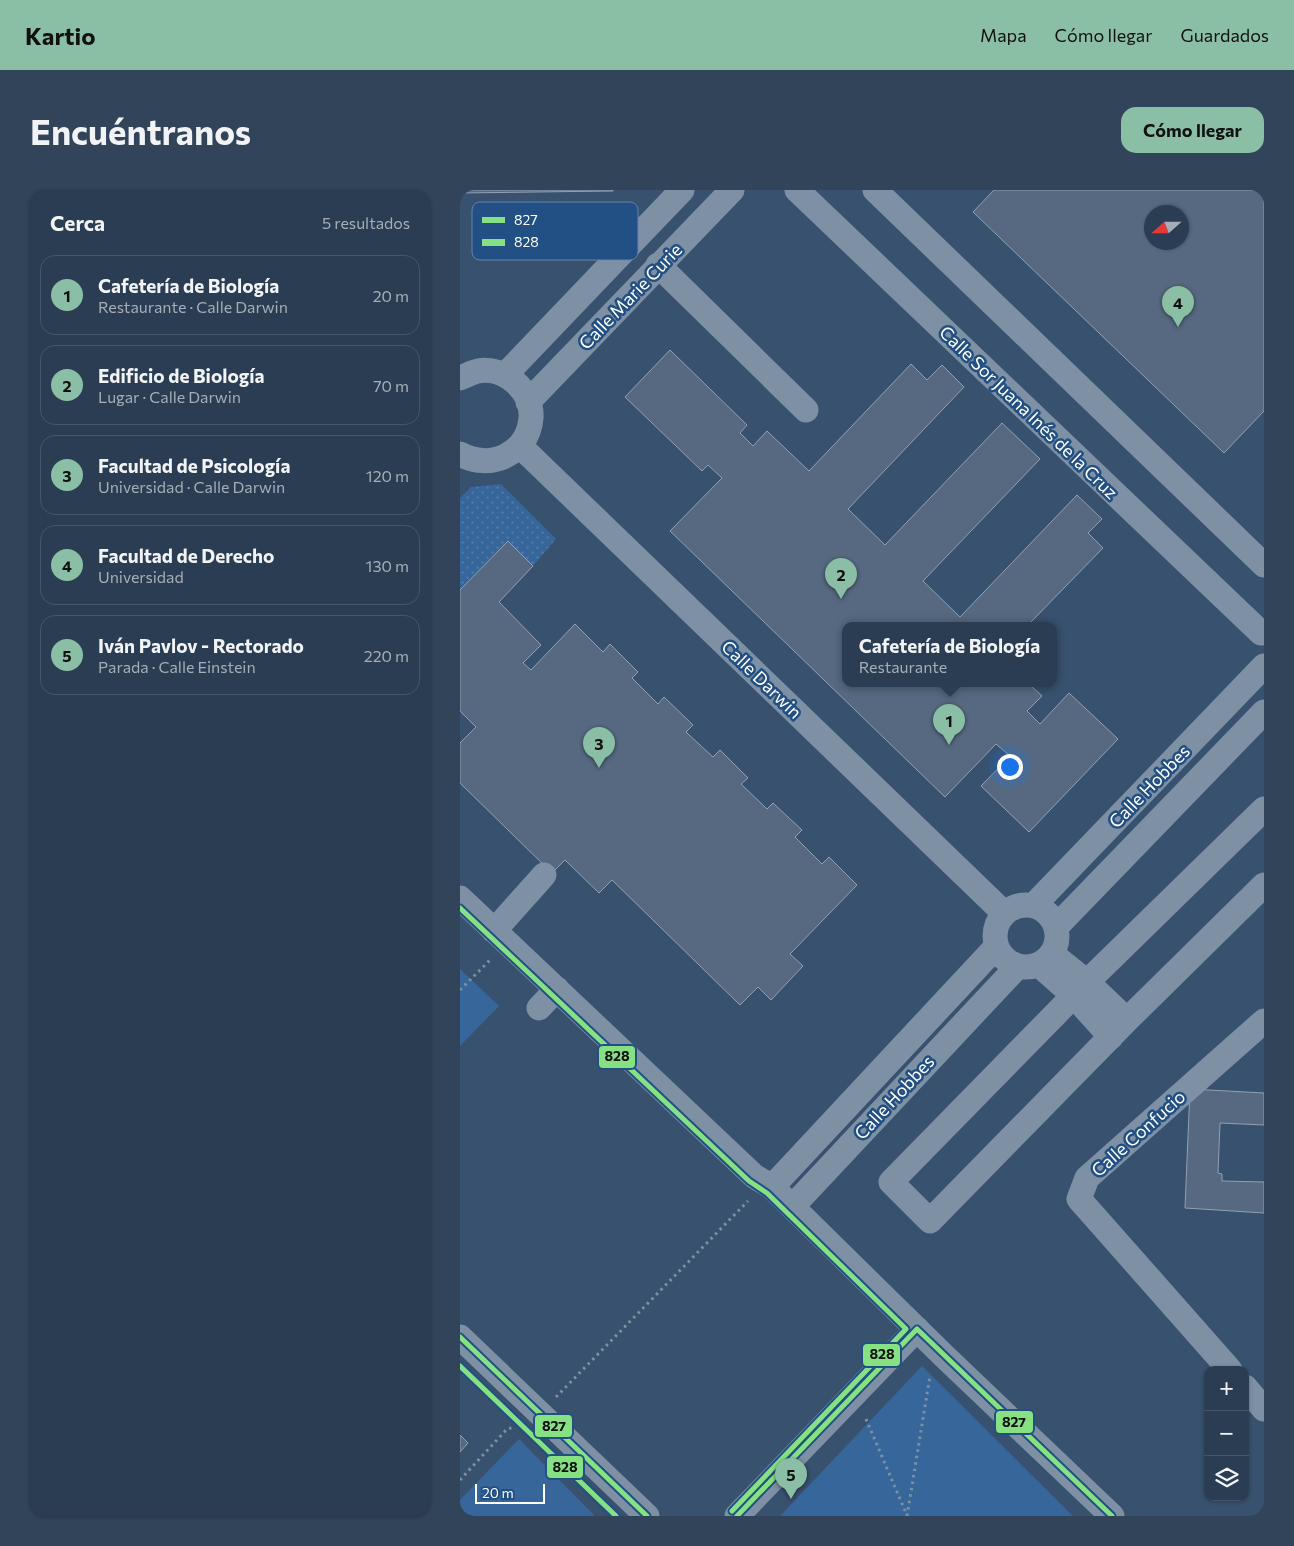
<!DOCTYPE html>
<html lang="es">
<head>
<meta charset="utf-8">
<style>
	:root { --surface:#2a3d52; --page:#324459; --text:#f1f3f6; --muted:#a5aeb8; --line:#465669; --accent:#8abfa5 }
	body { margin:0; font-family:Commissioner,sans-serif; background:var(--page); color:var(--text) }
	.controls { position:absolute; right:15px; bottom:15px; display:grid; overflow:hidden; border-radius:10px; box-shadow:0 1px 4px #0004 }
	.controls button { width:45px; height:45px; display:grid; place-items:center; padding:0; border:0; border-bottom:1px solid var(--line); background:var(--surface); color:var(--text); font:25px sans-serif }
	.compass { position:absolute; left:684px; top:15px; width:45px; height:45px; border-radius:50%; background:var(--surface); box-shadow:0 1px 4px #0004; rotate:249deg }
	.scale { position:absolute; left:15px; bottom:12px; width:70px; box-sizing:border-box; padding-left:5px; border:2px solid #fff; border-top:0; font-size:14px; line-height:18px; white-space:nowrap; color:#fff; -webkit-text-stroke:4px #224f84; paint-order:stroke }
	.you { position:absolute; left:549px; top:576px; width:18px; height:18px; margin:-12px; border:4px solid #fff; border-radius:50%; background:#1a73e8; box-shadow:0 0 0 8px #1a73e833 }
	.badge { display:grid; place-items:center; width:32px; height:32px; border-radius:50%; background:var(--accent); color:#111; font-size:16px; font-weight:700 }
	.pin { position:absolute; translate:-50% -41px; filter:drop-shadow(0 1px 2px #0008) }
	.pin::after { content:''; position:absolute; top:26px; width:18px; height:15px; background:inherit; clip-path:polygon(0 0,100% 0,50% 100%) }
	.popup { position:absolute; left:382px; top:432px; width:215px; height:65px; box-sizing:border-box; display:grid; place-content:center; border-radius:10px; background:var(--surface); filter:drop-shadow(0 1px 4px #0005); font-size:16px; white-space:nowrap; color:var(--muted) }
	.popup b { font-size:19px; color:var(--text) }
	.popup::after { content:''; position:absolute; left:50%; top:100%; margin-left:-10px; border:10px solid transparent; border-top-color:var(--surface) }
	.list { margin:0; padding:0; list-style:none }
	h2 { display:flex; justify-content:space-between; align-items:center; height:65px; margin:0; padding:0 20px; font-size:21px }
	h2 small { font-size:16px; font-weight:400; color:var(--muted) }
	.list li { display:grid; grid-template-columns:32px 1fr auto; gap:15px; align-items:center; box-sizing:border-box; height:80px; margin:0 10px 10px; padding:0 10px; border:1px solid var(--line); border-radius:15px }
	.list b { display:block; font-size:19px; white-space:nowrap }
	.list p { margin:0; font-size:16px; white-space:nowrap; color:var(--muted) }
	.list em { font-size:16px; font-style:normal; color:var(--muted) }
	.icon { flex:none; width:28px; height:28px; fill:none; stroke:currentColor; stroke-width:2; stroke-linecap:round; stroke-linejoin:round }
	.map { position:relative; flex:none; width:804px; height:1326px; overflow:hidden; border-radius:15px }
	header { display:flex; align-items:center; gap:30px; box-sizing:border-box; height:70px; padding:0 25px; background:var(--accent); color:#111 }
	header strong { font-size:24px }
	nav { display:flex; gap:28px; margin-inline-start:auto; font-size:18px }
	.intro { display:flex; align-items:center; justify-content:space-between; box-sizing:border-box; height:120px; padding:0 30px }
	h1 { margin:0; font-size:35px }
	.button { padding:12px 22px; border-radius:15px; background:var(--accent); color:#111; font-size:18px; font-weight:700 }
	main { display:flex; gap:30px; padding:0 30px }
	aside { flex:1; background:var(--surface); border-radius:15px; box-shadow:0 1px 4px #0004 }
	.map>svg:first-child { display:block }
	.grass { fill:url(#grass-dots) }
	.park { fill:#36669a }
	.building { fill:#566980; stroke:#92a1b2; fill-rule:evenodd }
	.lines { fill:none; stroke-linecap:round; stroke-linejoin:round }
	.path { stroke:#7e90a4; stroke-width:3; stroke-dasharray:2.5 4; stroke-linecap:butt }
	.minor { stroke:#7e90a4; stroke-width:25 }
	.bus-1-casing { stroke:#224f84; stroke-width:9 }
	.bus-2-casing { stroke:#224f84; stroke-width:9 }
	.bus-1 { stroke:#86e183; stroke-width:5 }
	.bus-2 { stroke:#86e183; stroke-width:5 }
	.labels { text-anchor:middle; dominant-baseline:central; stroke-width:5; stroke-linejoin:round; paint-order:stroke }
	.street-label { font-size:18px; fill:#fff; stroke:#224f84 }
	.key { fill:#224f84; stroke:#6484a9; stroke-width:1 }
	.key-label { font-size:14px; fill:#fff }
	.line-badge { stroke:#224f84; stroke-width:2 }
	.pale-badge-label { font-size:14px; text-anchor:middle; font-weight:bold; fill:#111 }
</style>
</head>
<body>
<header>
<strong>Kartio</strong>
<nav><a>Mapa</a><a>Cómo llegar</a><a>Guardados</a></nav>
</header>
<div class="intro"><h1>Encuéntranos</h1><a class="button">Cómo llegar</a></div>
<main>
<aside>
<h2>Cerca<small>5 resultados</small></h2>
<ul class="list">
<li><span class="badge">1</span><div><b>Cafetería de Biología</b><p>Restaurante · Calle Darwin</p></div><em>20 m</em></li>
<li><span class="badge">2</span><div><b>Edificio de Biología</b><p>Lugar · Calle Darwin</p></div><em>70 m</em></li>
<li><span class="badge">3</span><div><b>Facultad de Psicología</b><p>Universidad · Calle Darwin</p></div><em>120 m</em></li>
<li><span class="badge">4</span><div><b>Facultad de Derecho</b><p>Universidad</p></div><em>130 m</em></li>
<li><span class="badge">5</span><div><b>Iván Pavlov - Rectorado</b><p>Parada · Calle Einstein</p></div><em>220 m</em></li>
</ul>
</aside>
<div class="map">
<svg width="804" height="1326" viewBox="0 0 804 1326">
	<defs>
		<pattern id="grass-dots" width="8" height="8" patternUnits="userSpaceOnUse" patternTransform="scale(1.25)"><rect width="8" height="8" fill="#36669a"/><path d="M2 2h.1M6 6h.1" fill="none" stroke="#547da9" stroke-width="1.8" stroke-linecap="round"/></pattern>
	</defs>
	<rect width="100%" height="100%" fill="#38516e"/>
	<!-- grass -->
	<path class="grass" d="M41,294L96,349L73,376L48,351L0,400V308L11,297Z"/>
	<!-- park -->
	<path class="park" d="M0,779L39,816L0,856Z
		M462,1176L613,1326H320Z
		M59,1249L135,1326H0V1310Z"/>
	<!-- building -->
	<path class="building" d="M0,0H153V1L0,3Z
		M534,0H804V221L764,263L513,22ZM692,22H722V52H692Z
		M210,160L287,235L280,243L293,256L307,241L349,281L451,174L467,190L482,175L504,197L388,319L425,355L542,233L580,269L463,391L500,427L617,305L642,329L628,343L643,358L567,436H385V494H569L582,506L567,521L580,534L609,503L658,549L569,642L521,596L550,566L536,554L485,607L210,341L262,288L248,275L242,281L165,207Z
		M48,351L73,376L39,412L81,455L63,473L71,480L115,434L143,462L150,454L178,482L172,488L198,514L204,507L233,535L226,542L253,567L260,560L288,588L281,594L307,619L313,613L342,640L335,647L362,674L369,667L397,695L330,764L343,776L311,810L298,797L280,815L152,690L139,703L105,670L92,683L0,593V553L16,537L0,521V400Z
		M730,899L804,903V935L760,933L758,983L762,984V991L804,992V1023L725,1018Z
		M0,1245L8,1253L0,1262Z"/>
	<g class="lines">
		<!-- path -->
		<path class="path" d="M0,800L30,770
			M96,1207L288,1011
			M406,1229L446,1323
			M0,1290L47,1239L55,1237
			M447,1326L470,1186"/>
		<!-- minor -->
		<path class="minor" d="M337,0L801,443
			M415,0L804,375
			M198,75L346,220
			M45,185L222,0
			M0,188C6,186 12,182 18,181C45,176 73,201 71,228C68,264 30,281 0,264
			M68,212L272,0
			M60,256L544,723
			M804,619L627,792L431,992L470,1031L667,830L804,695
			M0,708L294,986L312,997L483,1165L652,1326
			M535 746a31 31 0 1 1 62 0a31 31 0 1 1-62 0Z
			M574,715L804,476
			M596,737L804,522
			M34,741L84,685
			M592,764L627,792L667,830
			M579,775L613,805L651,847
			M79,818L97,799
			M312,997L536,757
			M332,1017L558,776
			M0,1147L187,1326
			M770,1180L619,1009L627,988L804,831
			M785,1197L804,1219
			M277,1326L457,1139"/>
		<!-- bus-1 casing -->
		<g class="bus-1-casing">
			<path id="bus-1" d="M457,1139L652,1326
				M0,1147L187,1326
				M277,1326L457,1139"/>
		</g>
		<!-- bus-2 casing -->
		<g class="bus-2-casing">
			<path id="bus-2" d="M0,718L289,991L307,1003L446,1139L272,1321
				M0,1176L156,1326"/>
		</g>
		<!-- bus-1 -->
		<use href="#bus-1" class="bus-1"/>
		<!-- bus-2 -->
		<use href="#bus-2" class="bus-2"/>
	</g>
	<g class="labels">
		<!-- street labels -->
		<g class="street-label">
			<text transform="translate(170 106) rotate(-46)">Calle Marie Curie</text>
			<text transform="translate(569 222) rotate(44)">Calle Sor Juana Inés de la Cruz</text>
			<text transform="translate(302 489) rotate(44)">Calle Darwin</text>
			<text transform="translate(689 596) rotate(-46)">Calle Hobbes</text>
			<text transform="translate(434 907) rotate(-47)">Calle Hobbes</text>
			<text transform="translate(678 943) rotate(-42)">Calle Confucio</text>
		</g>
	</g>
	<!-- legend -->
	<rect x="12" y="12" width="166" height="58" rx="8" class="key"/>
	<rect x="22" y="27" width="23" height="6" fill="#86e183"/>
	<rect x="22" y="49" width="23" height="7" fill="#86e183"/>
	<g class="key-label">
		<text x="54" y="35">827</text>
		<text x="54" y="57">828</text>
	</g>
	<g class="line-badge">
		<rect x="138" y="855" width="38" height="24" rx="5" fill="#86e183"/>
		<rect x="402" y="1153" width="39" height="24" rx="5" fill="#86e183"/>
		<rect x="535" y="1220" width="39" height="24" rx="5" fill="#86e183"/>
		<rect x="74" y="1224" width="39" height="24" rx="5" fill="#86e183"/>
		<rect x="86" y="1265" width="38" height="24" rx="5" fill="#86e183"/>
	</g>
	<g class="pale-badge-label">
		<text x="157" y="871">828</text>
		<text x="422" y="1169">828</text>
		<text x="554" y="1237">827</text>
		<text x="94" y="1241">827</text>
		<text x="105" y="1282">828</text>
	</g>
</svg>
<div class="controls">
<button>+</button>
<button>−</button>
<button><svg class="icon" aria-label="layers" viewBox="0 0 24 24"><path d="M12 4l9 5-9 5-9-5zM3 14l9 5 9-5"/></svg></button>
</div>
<svg class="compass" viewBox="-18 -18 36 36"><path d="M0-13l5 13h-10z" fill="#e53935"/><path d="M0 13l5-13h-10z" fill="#a5aeb8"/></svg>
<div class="scale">20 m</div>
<div class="you"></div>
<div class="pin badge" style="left:489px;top:555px">1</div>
<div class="popup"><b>Cafetería de Biología</b>Restaurante</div>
<div class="pin badge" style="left:381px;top:409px">2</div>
<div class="pin badge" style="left:139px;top:578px">3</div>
<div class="pin badge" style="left:718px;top:137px">4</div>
<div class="pin badge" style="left:331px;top:1309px">5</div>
</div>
</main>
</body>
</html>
